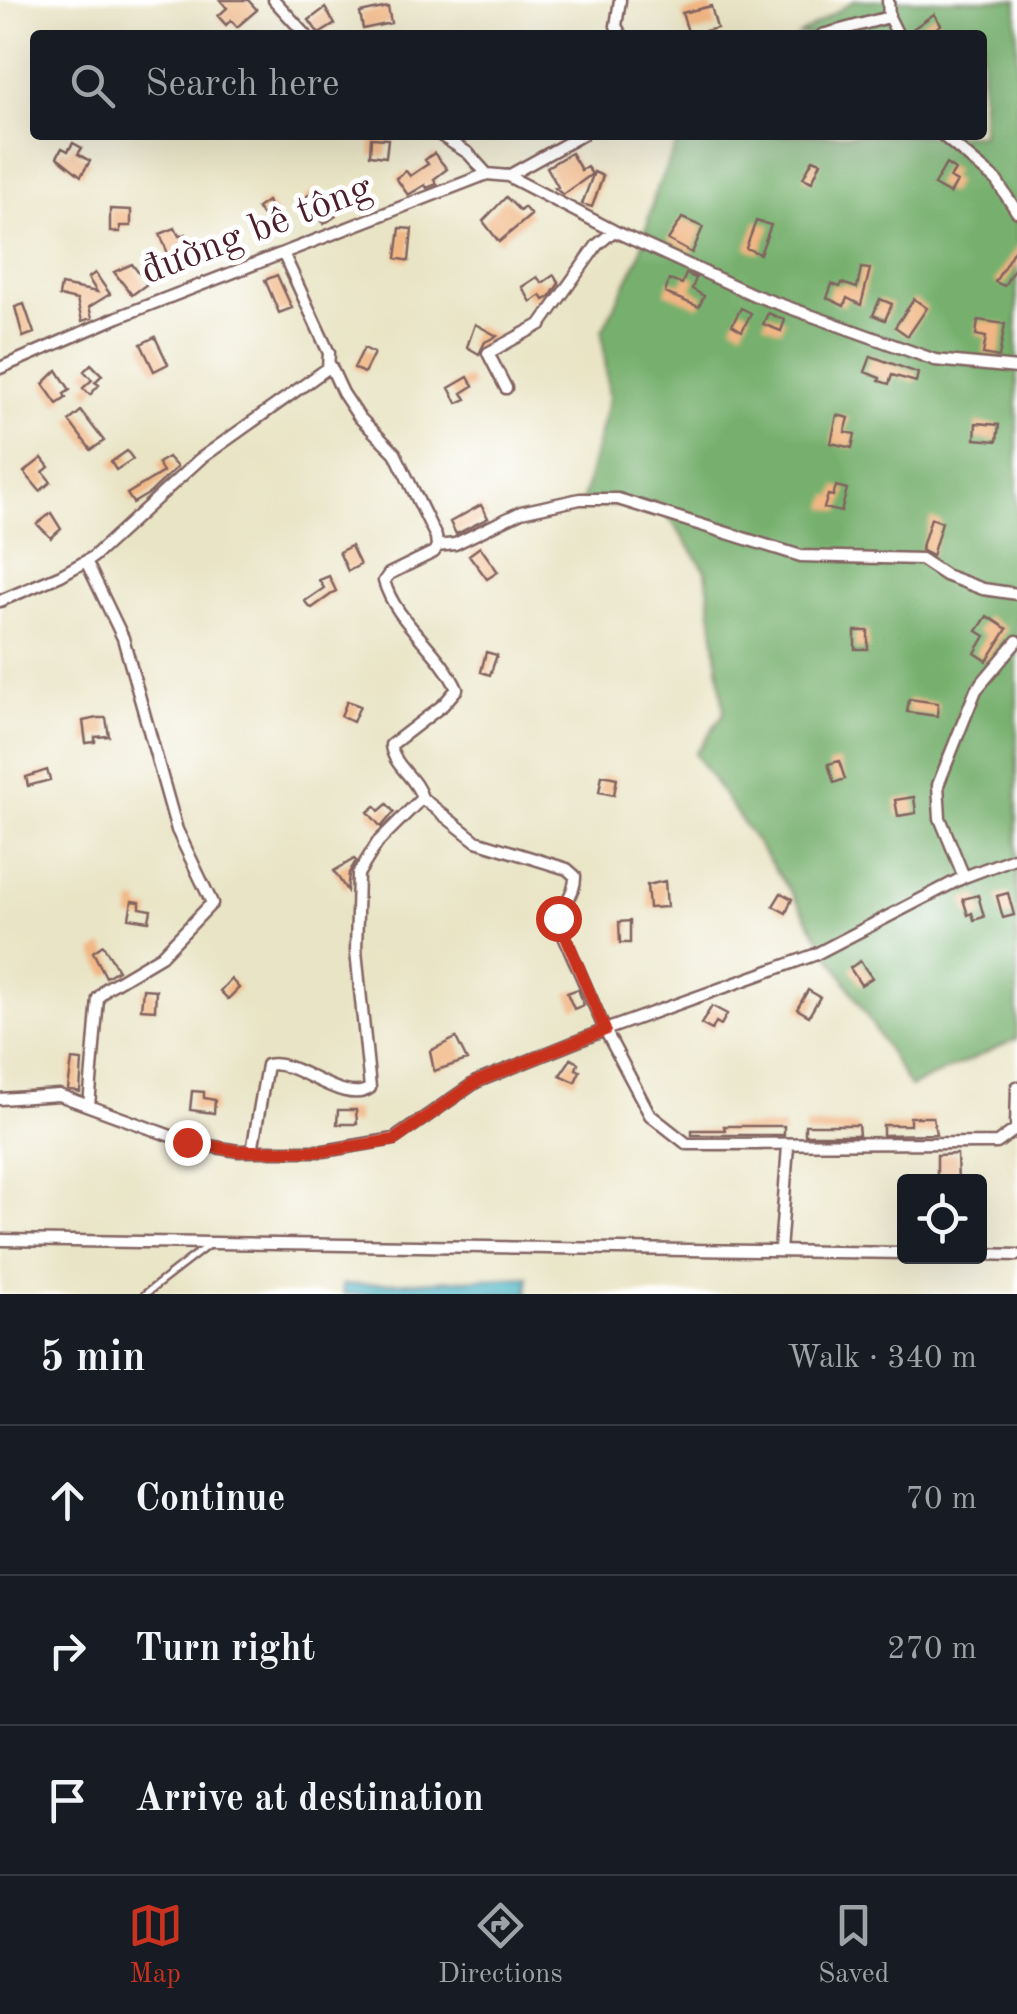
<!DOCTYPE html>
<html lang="en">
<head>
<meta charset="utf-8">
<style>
	:root { --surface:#171b24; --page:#242831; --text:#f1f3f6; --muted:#9ea1a6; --line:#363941; --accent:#c8321e }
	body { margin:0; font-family:"Old Standard TT",serif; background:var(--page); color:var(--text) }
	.controls { position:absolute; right:30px; bottom:30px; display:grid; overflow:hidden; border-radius:10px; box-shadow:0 10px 40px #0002 }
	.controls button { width:90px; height:90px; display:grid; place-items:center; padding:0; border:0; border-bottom:2px solid var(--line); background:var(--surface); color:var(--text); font:50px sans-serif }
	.stop { position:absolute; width:30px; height:30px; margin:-22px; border:8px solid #c8321e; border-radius:50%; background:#fff }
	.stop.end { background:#c8321e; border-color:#fff; box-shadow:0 2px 10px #0008 }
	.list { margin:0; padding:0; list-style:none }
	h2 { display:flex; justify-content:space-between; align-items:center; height:130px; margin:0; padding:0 40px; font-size:42px }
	h2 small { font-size:32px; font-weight:400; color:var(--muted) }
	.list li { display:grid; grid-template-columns:65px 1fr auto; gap:30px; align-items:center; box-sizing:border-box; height:150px; padding:0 40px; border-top:2px solid var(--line) }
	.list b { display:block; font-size:38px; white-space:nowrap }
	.list em { font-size:32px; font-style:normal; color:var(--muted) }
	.icon { flex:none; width:55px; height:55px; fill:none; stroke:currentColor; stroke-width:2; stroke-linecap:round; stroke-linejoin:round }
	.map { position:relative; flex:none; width:1017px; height:1294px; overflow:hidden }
	.search { position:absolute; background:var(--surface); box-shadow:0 10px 40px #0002; left:30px; right:30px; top:30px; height:110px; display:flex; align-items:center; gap:25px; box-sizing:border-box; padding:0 35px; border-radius:10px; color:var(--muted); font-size:38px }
	.sheet { height:580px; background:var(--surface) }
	nav { display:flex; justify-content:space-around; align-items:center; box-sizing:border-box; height:140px; border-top:2px solid var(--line); background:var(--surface); font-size:28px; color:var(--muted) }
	nav a { display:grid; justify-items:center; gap:5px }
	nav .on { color:var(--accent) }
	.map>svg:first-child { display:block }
	.forest { fill:#77b06e; stroke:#60684c; stroke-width:2.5 }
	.water { fill:#49b6c4; stroke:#4a6a78; stroke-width:2.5 }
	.building { fill:#f1b683 }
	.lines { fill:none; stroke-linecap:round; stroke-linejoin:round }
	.service-casing { stroke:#826461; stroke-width:10 }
	.minor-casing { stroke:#826461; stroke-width:15 }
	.service { stroke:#fff; stroke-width:5 }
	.minor { stroke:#fff; stroke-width:10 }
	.route { stroke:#c8321e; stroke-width:12 }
	.labels { text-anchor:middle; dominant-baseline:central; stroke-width:10; stroke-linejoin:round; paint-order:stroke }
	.street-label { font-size:40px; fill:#4a1f2b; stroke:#fff }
</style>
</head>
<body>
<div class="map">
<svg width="1017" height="1294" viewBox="0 0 1017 1294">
	<rect width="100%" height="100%" fill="#fff"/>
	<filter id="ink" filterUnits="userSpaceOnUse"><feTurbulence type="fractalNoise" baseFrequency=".01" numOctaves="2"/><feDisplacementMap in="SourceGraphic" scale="20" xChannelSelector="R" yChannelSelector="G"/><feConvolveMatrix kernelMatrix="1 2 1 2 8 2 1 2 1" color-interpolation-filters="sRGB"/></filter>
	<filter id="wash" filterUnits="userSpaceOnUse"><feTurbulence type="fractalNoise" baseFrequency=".0048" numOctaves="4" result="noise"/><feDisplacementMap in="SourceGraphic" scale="40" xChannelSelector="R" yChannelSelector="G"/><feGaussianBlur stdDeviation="2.25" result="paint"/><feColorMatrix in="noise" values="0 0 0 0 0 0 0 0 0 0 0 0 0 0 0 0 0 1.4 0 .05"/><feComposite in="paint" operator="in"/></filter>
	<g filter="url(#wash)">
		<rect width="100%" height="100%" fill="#e9e4c5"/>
		<!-- forest -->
		<path class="forest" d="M855,0H1017V1039L910,1087L793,895L695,754L724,713L706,571L659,503L581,507L609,398L602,331L639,257L656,190L681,135H982V35H799Z"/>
		<!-- water -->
		<path class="water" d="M528,1277L527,1294H344L342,1285Z"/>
		<g id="blocks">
			<!-- building -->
			<path class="building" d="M220,0H248L257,10L237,27L231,20L226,25L218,16L227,8Z
				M711,6L717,28L689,35L682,13Z
				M388,7L391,23L363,29L360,13Z
				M325,8L335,24L319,34L309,20Z
				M934,14L941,25L926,35H919L914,28Z
				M371,138L388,139L386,157L370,155Z
				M73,143L82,148L78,154L90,161L81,176L57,157L62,148L68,151Z
				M434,153L447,169L434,179L437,184L427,188L425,185L408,195L396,178L406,171L410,176L428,164L425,160Z
				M571,153L581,170L587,167L592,174L563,195L555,188L558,187L547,167Z
				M813,159L821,162L812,182L803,178Z
				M946,164L955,170L950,178L957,182L950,194L934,185Z
				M594,172L603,176L592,207L582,204Z
				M317,189L336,216L324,224L318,216L309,223L301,210L309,204L304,198Z
				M506,197L520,211L524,207L531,215L499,242L483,221Z
				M267,201L278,217L268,223L257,208Z
				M110,209L131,210V226H120V232H110Z
				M682,218L703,227L692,253L668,240Z
				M756,221L771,225L760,254L746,248Z
				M175,228L179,236L186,234L190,243L180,246L185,259L172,264L160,234Z
				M400,228L412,229L409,261L396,258Z
				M1017,245V264L1004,286L995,282Z
				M132,264L147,284L132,295L114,272Z
				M861,268L870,269L861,305L847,298L844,306L827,298L832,284L840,287L842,283L857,288Z
				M95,273L110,294L89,307L92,318L82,321L77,300L59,296L61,285L97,292L88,278Z
				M686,274L696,278L692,289L704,296L699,307L665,293L669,280L682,284Z
				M277,275L292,308L279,313L265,280Z
				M554,275L559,283L550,297L544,300L541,295L531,302L522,287L537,277L542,283Z
				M880,299L892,304L885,320L873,315Z
				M914,299L927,308L908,336L895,327Z
				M24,304L34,333L23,337L15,307Z
				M741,308L751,313L742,331L732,325Z
				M768,313L785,320L781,331L763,324Z
				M978,320L1005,324L999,357L983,354L986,337L976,335Z
				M475,324L497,336L485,342L479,354L467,347Z
				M155,337L168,364L154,371L141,344Z
				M364,348L374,353L364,373L354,368Z
				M871,356L918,373L916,382L892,375L889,384L879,381L880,378L865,372Z
				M91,364L102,375L95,382L99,385L90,395L83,388L92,380L84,371Z
				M57,370L70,390L64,394L66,398L57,404L43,384Z
				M468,377L473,386L462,393L466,399L457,403L449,388Z
				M81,411L104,441L91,450L69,421Z
				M837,415L849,418L845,432L855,434L852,448L831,443Z
				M976,423L999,425L997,441L975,439Z
				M127,451L133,459L116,470L111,462Z
				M168,457L177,467L150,493L133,503L127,494L163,472L158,463Z
				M42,458L49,467L43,472L51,482L40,491L24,472Z
				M836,486L847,489L841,512L824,508L828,495L833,496Z
				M481,505L488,518L456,534L450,522Z
				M51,513L61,529L51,538L37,524Z
				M931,518L942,522L932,556L921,550Z
				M351,546L360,565L348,571L339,552Z
				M480,547L498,572L487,579L469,555Z
				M329,576L336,591L312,608L308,606L305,601L324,588L319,580Z
				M987,616L1007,629L987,661L975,653L985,636L977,631Z
				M855,631H868V649H855Z
				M486,652L497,655L490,675L481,672Z
				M909,699L938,703L937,716L907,712Z
				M347,701L360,706L353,722L341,716Z
				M97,718H106L109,736L95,737V742L86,743L83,721Z
				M839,761L845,779L834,783L828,764Z
				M47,770L50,780L28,786L26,777Z
				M602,775L617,778L614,795L599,792Z
				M914,797L916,813L898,816L895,800Z
				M387,804L394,812L381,827L368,812L375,806L379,811Z
				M354,859L356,861L349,873L347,891L334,871Z
				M665,881L667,907L649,908L647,885Z
				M781,893L792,899L786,913L773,906Z
				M1008,893L1014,915L1003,918L997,896Z
				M978,895L984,917L974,920L972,913L968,915L963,899Z
				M132,901L140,902V908L151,910L149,921L129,918Z
				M630,921V943H620L619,922Z
				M103,945L118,970L106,977L93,952Z
				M860,961L872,978L861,985L850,968Z
				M231,979L239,988L228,999L220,991Z
				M143,989L156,990L155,1010L141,1009Z
				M578,989L584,1005L574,1009L567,993Z
				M808,990L820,997L809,1016L797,1009Z
				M712,1006L727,1014L721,1025L716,1022L712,1030L701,1024Z
				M456,1038L467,1060L434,1071L430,1051Z
				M571,1059L578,1063L576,1069L580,1071L575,1082L560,1075Z
				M72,1060L82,1061L80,1092L68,1089Z
				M192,1091L204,1092V1098L215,1100L214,1113L190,1110Z
				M338,1110H356L357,1124H337Z
				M910,1117H933L936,1134L883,1135V1125H910Z
				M805,1125H858L859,1135H805Z
				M724,1126H784V1135H692V1130H725Z
				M957,1154L958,1182H937V1155Z"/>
		</g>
	</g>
	<g filter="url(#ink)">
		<use href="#blocks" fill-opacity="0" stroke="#826461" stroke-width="2.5"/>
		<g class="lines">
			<!-- service casing -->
			<g class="service-casing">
				<path id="service" d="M145,1294L207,1246"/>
			</g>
			<!-- minor casing -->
			<g class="minor-casing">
				<path id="minor" d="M274,0L306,35
					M620,0L616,26L621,35
					M889,17L898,35
					M822,35L889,17L888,0
					M440,135L468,153L487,174
					M942,135L996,180L1017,212
					M508,176L582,135
					M0,368L118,317L487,174L508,176L614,231L754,295L935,360L1017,368
					M506,388L488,353L541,324L597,245L614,231
					M437,546L455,544L521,512L580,499H618L801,556L921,559L945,575L983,589L1017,594
					M86,561L123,638L177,830L212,903L161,956L107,988L98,998L89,1106
					M0,601L61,575L93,557L200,459L328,368L329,353L283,253
					M422,798L476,841L567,869L575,876C576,895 559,906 559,925L605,1030L814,955L964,877L1017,857
					M964,877L940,818L938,785L976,690L1017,641
					M0,1099L59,1095L187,1142L238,1151H324L394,1139L476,1082L605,1030L650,1115L687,1144L997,1143L1016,1129L1017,1087
					M252,1151L267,1065C295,1057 343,1107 370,1088L356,951L358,874L378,842L422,798C417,778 393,766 391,745L443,705L457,689C439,649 396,623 384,581L389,574L434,552L437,546L436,537L395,453L359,417L343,393L330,365
					M0,1240L904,1253
					M780,1251L788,1146
					M980,1254L1017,1255"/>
			</g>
			<!-- service -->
			<use href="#service" class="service"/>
			<!-- minor -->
			<use href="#minor" class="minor"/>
		</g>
	</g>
	<g class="lines" filter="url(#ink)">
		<!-- route -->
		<path class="route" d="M187,1142L238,1151H324L394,1140L476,1082L605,1030L558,918"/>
	</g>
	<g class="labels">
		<!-- street labels -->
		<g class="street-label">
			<text transform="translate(257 231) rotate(-21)">đường bê tông</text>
		</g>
	</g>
</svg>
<div class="controls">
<button><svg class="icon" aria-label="locate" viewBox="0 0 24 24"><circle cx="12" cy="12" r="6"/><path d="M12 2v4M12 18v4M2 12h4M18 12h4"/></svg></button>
</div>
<div class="stop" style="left:558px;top:918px"></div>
<div class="stop end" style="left:187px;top:1142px"></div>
<div class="search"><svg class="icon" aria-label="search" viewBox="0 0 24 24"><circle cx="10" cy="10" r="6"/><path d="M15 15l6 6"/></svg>Search here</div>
</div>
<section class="sheet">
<h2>5 min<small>Walk · 340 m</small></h2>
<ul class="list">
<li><svg class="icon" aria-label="ahead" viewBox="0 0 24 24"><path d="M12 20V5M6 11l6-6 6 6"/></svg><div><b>Continue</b></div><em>70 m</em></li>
<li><svg class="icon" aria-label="right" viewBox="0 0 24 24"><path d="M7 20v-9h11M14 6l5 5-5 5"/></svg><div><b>Turn right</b></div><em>270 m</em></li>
<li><svg class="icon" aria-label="arrive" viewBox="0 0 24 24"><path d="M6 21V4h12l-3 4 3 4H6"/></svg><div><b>Arrive at destination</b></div></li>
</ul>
</section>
<nav>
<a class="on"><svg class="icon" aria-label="map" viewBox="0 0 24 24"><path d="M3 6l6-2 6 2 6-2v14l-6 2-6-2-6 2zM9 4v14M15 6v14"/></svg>Map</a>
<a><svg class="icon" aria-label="directions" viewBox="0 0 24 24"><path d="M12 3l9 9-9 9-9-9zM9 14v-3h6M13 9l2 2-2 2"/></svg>Directions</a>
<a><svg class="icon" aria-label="saved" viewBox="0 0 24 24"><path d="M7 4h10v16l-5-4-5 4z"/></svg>Saved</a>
</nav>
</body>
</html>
